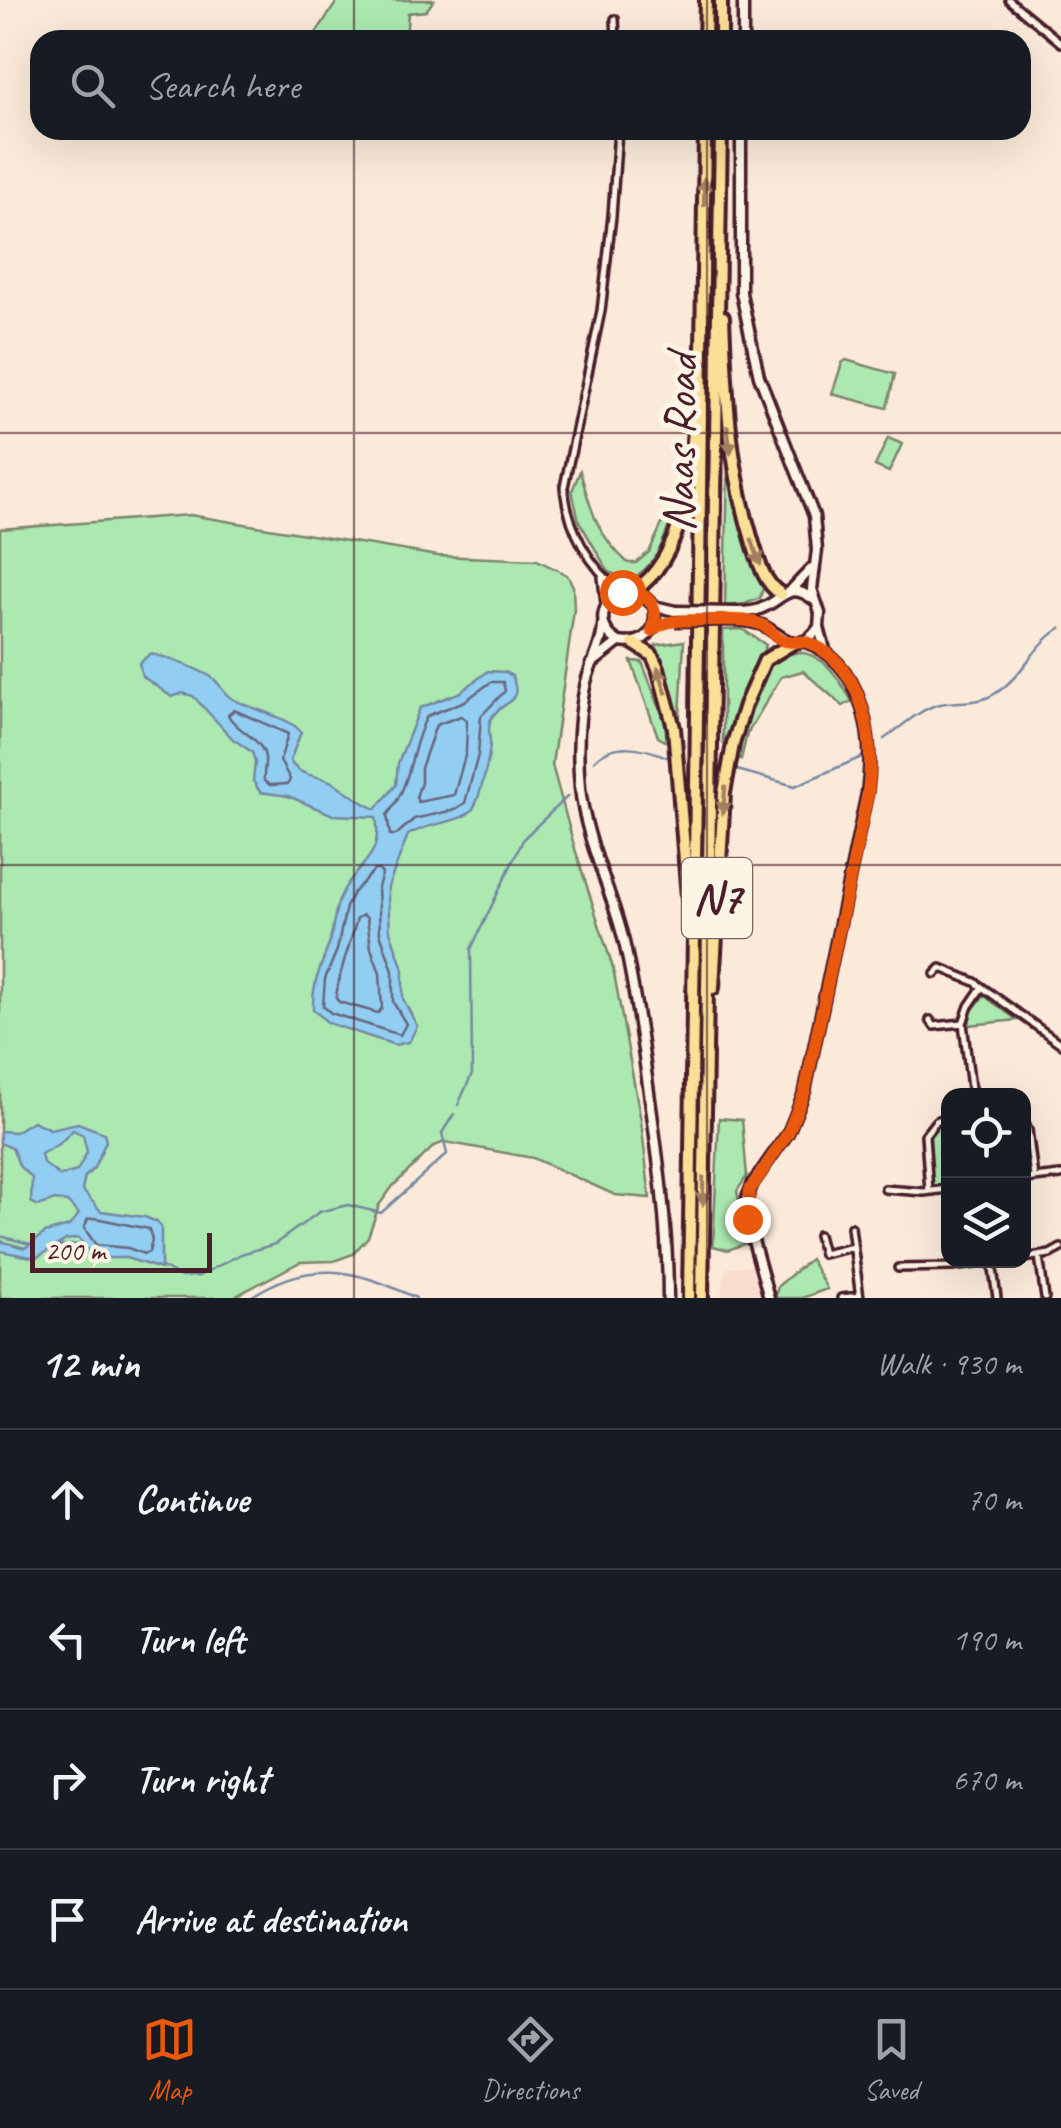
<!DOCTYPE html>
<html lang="en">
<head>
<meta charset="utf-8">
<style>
	:root { --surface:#171b24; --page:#20242c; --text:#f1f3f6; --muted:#9ea1a6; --line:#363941; --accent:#ea580c }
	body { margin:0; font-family:Caveat,sans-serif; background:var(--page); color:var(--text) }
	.controls { position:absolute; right:30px; bottom:30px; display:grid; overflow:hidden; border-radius:20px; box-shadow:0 10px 40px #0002 }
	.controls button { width:90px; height:90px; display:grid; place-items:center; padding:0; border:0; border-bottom:2px solid var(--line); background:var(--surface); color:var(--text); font:50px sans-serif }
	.scale { position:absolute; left:30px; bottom:25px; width:182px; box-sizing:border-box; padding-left:10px; border:5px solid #4a1f2b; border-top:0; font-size:28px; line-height:35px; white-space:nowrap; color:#4a1f2b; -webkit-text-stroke:8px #fcf5e5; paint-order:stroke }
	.stop { position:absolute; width:30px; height:30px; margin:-22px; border:8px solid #ea580c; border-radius:50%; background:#fff }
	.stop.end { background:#ea580c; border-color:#fff; box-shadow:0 2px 10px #0008 }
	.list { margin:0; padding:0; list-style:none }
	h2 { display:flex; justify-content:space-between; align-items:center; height:130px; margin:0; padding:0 40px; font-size:42px }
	h2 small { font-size:32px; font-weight:400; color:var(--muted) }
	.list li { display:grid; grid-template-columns:65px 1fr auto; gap:30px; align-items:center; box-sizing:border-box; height:140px; padding:0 40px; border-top:2px solid var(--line) }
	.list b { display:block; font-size:38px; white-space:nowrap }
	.list em { font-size:32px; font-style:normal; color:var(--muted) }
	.icon { flex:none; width:55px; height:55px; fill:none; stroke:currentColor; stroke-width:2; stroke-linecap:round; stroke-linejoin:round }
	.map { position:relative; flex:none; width:1061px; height:1298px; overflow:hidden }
	.search { position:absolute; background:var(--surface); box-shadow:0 10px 40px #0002; left:30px; right:30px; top:30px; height:110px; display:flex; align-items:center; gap:25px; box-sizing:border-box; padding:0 35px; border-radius:30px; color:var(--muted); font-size:38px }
	.sheet { height:690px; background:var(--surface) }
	nav { display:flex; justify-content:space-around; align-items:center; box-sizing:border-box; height:140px; border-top:2px solid var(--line); background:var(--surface); font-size:28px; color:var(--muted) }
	nav a { display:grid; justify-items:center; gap:5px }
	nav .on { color:var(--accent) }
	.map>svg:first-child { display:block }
	.built { fill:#fadccc }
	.green { fill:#ace9b0; stroke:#7b846e; stroke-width:2.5 }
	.water { fill:#92cef2; stroke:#7588a2; stroke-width:2.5; fill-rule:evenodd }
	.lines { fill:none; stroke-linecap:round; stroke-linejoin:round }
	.shore { stroke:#67657b; stroke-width:2.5 }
	.stream { stroke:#7588a2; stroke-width:2.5 }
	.street-casing { stroke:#4a1f2b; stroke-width:12 }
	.secondary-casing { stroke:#4a1f2b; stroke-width:15 }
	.highway-casing { stroke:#4a1f2b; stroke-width:18 }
	.street { stroke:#fcf5e5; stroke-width:5 }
	.secondary { stroke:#fcf5e5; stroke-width:8 }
	.highway { stroke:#fadf96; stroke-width:10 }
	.secondary-bridge-casing { stroke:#4a1f2b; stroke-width:15; stroke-linecap:butt }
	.secondary-bridge { stroke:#fcf5e5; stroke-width:8 }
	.oneway { fill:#a27f60 }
	.route { stroke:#ea580c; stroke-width:12 }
	.grid { fill:none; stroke:#4a1f2b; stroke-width:2.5; stroke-opacity:0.55 }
	.labels { text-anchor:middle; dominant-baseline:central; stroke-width:10; stroke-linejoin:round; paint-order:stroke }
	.shield { fill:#fcf5e5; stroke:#7f5f63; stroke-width:2.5 }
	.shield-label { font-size:45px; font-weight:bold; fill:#4a1f2b }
	.street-label { font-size:48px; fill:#4a1f2b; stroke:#fcf5e5 }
</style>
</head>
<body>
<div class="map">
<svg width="1061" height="1298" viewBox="0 0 1061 1298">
	<rect width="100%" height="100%" fill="#fbeada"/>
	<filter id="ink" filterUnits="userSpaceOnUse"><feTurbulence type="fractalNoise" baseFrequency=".01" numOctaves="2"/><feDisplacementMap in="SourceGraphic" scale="20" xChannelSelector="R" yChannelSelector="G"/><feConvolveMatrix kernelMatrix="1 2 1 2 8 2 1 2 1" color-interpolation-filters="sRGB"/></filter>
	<g filter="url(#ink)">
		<!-- built -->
		<path class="built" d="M751,1265L761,1298H721L726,1268Z"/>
		<!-- green -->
		<path class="green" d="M338,0H434L426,11L408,13L406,40H338L314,36Z
			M846,360L895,374L887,408L832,394L842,363Z
			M888,438L902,444L889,472L875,466Z
			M728,459L751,559L763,588L760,598L745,604L725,606Z
			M580,471C591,510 597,535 628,563H636L649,552L669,509L674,511C664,540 658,566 628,581L608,571L579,521L572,491Z
			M190,515L438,556L537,560L567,575L573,586L574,610L552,765L575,849L613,968L641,1121L650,1198L615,1195L533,1158L445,1142L434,1146L393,1186L379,1205L368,1237L353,1254L334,1261L300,1262L232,1298H0V529Z
			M742,629L766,645L723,744V630Z
			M684,641L679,736L656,645Z
			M799,652C827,656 838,678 852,701L843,706L803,671L781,677L747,734L741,759L734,758L751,698L771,658Z
			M631,661L642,662L665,722L667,742L658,737Z
			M983,997H986L1017,1020L969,1025L971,1012Z
			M719,1118L742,1120L747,1176L737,1191L747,1243L728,1250L713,1246Z
			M948,1119V1186L932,1185L928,1136L940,1121Z
			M810,1259L827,1289L802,1298H775L778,1286Z"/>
		<!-- water -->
		<path class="water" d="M150,654C164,656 205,671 215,680C221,686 224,694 231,698C249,709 288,716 301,732L290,761C300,778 318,774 334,783C347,791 362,804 376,809L396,785L398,763L420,708L461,692L488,671L505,672L512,676C525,706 499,701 491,719C487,727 490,734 490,742C490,756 480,800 472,810C462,823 426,823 408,835L388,887V897L390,931L403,969V999L417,1026L409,1042L395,1045L328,1023L313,1009C312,984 320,969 328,947C334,930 333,910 342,893C358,862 383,859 376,817L333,815L288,796L260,792L253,781L255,762L252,752L233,739L193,696L183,693L172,697L142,676L139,663Z
			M33,1121L50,1129L78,1123L104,1133L106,1141L94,1168L85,1177L82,1190L101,1211L145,1217L157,1222L161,1228V1269L126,1258H104L91,1254L78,1238L66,1240L36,1258L0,1251V1241L25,1248L45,1233L69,1226L79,1214L67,1202L55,1200L38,1206L31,1202L32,1178L20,1167L12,1148L0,1143V1131L15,1132ZM73,1130L83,1135L87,1152L77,1171L60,1176L43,1163L41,1154L60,1143Z"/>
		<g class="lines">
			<!-- shore -->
			<path class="shore" d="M491,682H503L505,691L481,716L478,755L465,803L454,810L414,819L396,835H390L387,815C413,784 409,750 427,716L465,701Z
				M234,710L288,734L280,761L290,779L288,784L270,785L264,781C263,773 266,765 265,757C262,738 236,731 228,715Z
				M461,716L467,720L466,752L454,795L418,802L416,797L421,783V768L436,725Z
				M374,870H379L382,874L378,887L380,933L393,971V1002L406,1024L400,1035L331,1013L323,1006L325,979L337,950L346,907L353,893Z
				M363,915L367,918L371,948L380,973L382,1008L378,1013L339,1002L336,998C338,972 351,944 357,918Z
				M95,1218L149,1229L152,1240L149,1252L144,1254L128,1248L96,1245L84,1228L88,1219Z"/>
			<!-- stream -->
			<path class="stream" d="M884,739C900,728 918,711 936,705C956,699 977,706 996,693C1023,676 1034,644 1061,628
				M594,761C614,740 643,747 667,757
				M737,770L795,786L864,756
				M458,1105L472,1074L471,949L524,838L568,796
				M0,1236L34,1245
				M57,1246L84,1244
				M162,1267L181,1277L199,1276L241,1254L275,1244L319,1212L348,1205L381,1213L447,1154L442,1133L454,1114
				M249,1298C309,1258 354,1268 416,1298"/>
			<!-- street casing -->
			<g class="street-casing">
				<path id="street" d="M1009,0L1061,43
					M615,19L616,40
					M618,130L612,216L601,311L564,487C568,529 589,567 622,592
					M602,577L605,604
					M935,974L941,968L975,982L1061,1044
					M930,1020L934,1026L963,1023
					M972,1096L963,1023L969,1006L982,987
					M1024,1121L1028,1130L1034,1177
					M1024,1179L1061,1175
					M885,1189L924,1192L948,1189
					M929,1191L925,1135L936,1121L948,1116
					M851,1227L860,1298
					M818,1235L823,1254L853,1247
					M1039,1256L1045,1298
					M1024,1258L1050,1254L1061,1248
					M992,1261L997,1298
					M898,1268L952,1267L1006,1260
					M841,1298L860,1296"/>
			</g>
			<!-- secondary casing -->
			<g class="secondary-casing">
				<path id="secondary" d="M743,40V0
					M741,130V293L759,376L814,516L817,550L812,589L820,613L819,627L825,650
					M791,590L812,568
					M654,606C659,631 644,646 619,642C596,628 599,603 622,592L640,593L654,606L675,611
					M737,612C746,612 755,612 762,608C784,599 789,580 814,600
					M737,620C746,621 754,622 762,625C784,636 797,658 819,627
					M603,624C603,643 591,663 586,682C578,716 577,754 580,788C586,843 612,890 624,942C635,989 641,1037 648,1085C658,1156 668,1227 668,1298
					M591,664L619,642
					M769,1298L747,1219V1198L753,1183L788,1133L805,1091L867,793C875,739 864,661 803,641"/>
			</g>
			<!-- highway casing -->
			<g class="highway-casing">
				<path id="highway" d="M705,40L706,0
					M721,40V0
					M723,317C726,396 729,464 752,540C758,559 763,583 781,594
					M634,591C686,556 691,472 695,415
					M633,643L652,655L658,668L674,728L688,897
					M713,988L724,793L733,744L745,705L765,660L793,643
					M689,1298L705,130
					M702,1298L721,130"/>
			</g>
			<!-- street -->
			<use href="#street" class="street"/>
			<!-- secondary -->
			<use href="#secondary" class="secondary"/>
			<!-- highway -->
			<use href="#highway" class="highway"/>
			<!-- secondary-bridge casing -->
			<g class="secondary-bridge-casing">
				<path id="secondary-bridge" d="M675,611L737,612
					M675,621L737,620"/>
			</g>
			<!-- secondary-bridge -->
			<use href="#secondary-bridge" class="secondary-bridge"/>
		</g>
		<!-- one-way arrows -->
		<defs><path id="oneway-solid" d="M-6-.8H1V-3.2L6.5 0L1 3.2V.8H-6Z" transform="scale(2.5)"/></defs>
		<g class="oneway">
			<use href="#oneway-solid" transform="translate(704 192) rotate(-90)"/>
			<use href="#oneway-solid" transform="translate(729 440) rotate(84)"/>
			<use href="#oneway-solid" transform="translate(756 552) rotate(71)"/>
			<use href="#oneway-solid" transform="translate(662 680) rotate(-108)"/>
			<use href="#oneway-solid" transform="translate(724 800) rotate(96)"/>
			<use href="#oneway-solid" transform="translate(703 1191) rotate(91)"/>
		</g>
	</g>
	<g class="lines" filter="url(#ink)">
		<!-- route -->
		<path class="route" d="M622,592C648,589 661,607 652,631C668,617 691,621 711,620C729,620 748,618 764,626C771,630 775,637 782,640C793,644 802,639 812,644C866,669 875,743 868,794L805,1091L788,1133L750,1190L747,1219"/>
	</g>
	<!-- grid -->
	<path class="grid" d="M354,0V40M707,0V40M354,130V1298M707,130V1298M0,433H1061M0,865H1061"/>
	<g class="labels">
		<!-- shield labels -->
		<rect class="shield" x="682" y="858" width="70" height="80" rx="8"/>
		<g class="shield-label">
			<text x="717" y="898">N7</text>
		</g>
		<!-- street labels -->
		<g class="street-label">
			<text transform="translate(679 443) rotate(-89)">Naas Road</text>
		</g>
	</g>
</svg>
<div class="controls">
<button><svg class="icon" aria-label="locate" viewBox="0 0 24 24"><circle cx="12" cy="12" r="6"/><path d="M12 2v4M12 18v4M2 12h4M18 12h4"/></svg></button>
<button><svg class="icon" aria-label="layers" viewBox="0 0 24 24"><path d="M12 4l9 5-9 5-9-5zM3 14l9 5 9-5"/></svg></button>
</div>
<div class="scale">200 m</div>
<div class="stop" style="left:622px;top:592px"></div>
<div class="stop end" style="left:747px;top:1219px"></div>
<div class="search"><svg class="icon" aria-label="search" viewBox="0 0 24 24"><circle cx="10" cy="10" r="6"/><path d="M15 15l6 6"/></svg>Search here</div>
</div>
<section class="sheet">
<h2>12 min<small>Walk · 930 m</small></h2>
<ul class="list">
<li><svg class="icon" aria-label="ahead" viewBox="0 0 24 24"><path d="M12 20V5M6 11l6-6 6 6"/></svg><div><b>Continue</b></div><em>70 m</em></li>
<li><svg class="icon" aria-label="left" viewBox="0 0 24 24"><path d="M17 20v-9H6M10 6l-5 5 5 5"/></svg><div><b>Turn left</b></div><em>190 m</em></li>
<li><svg class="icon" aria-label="right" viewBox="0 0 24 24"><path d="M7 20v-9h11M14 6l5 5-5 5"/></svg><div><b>Turn right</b></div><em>670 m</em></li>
<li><svg class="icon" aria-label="arrive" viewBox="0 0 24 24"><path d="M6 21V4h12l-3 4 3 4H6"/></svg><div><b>Arrive at destination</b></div></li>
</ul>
</section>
<nav>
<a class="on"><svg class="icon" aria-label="map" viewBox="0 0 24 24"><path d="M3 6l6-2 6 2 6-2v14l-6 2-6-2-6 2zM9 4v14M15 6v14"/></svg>Map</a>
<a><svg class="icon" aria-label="directions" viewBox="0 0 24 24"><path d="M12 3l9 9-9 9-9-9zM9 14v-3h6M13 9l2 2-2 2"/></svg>Directions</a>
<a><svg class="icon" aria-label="saved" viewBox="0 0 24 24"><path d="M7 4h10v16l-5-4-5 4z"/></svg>Saved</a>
</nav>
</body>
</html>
